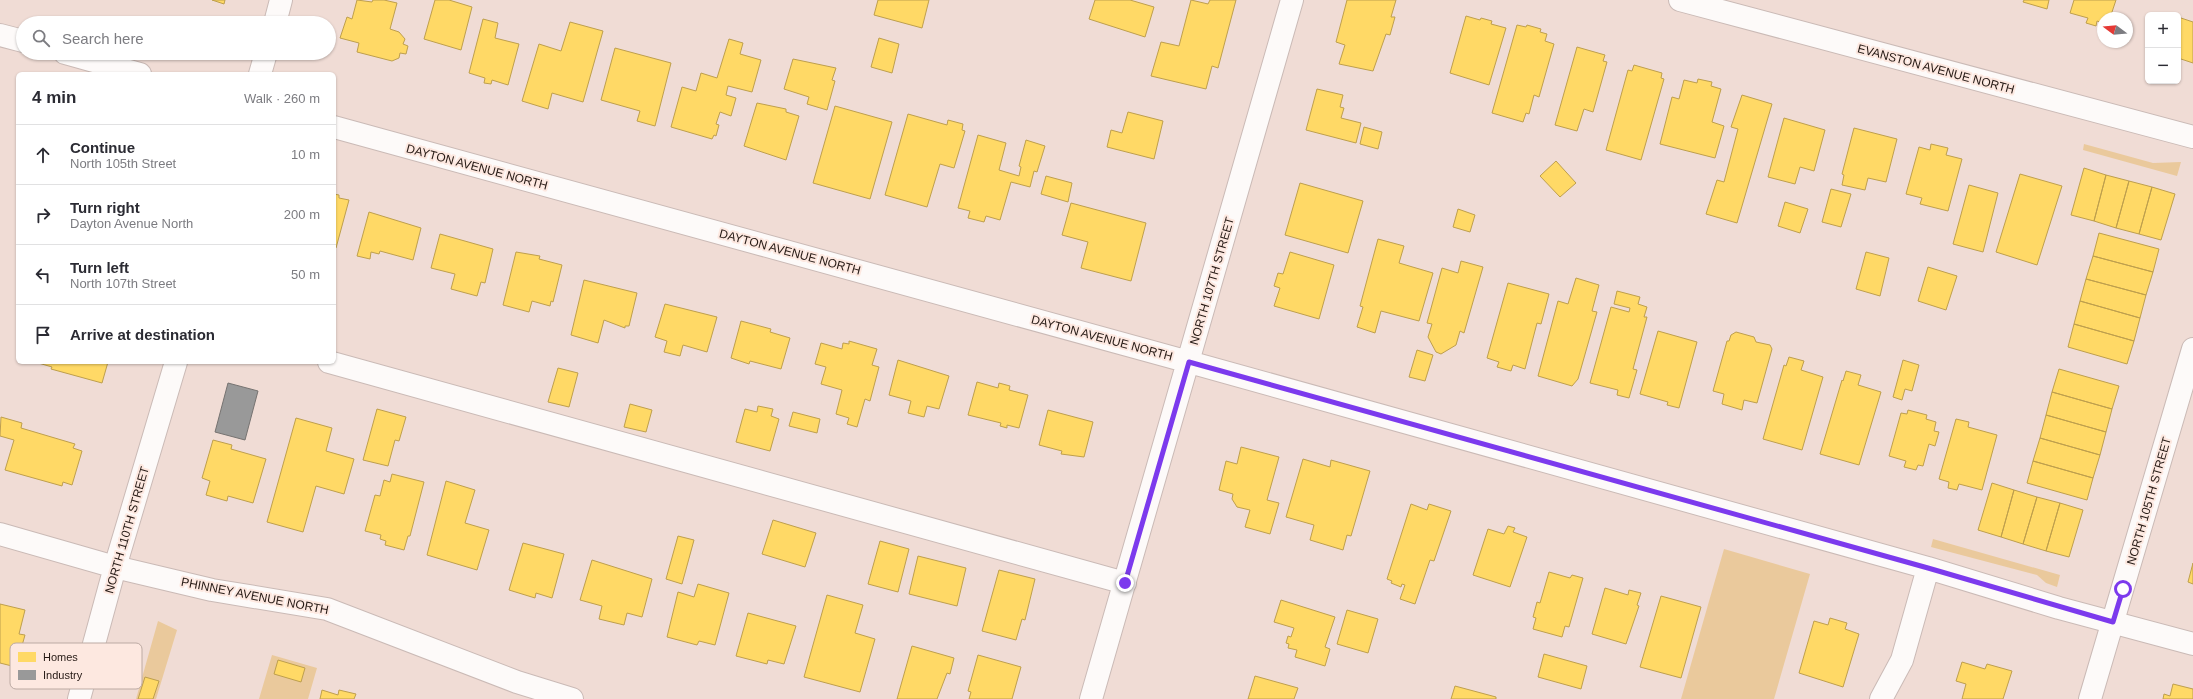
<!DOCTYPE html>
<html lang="en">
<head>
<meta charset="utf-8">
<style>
	:root { --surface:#fff; --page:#f2f2f3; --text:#2b2b33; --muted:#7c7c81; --line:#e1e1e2 }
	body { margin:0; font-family:Helvetica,sans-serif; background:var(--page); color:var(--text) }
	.controls { position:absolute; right:12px; top:12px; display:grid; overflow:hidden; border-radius:6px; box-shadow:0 1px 3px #0004 }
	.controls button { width:36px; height:36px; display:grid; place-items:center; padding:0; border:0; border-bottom:1px solid var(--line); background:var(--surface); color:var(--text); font:20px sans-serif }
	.compass { position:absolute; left:2097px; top:12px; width:36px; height:36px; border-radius:50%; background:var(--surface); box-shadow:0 1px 3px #0004; rotate:286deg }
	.stop { position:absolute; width:12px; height:12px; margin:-9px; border:3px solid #7c3aed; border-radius:50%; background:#fff }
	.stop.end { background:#7c3aed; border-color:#fff; box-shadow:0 1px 4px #0008 }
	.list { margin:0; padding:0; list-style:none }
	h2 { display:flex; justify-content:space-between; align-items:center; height:52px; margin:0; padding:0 16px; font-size:17px }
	h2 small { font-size:13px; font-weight:400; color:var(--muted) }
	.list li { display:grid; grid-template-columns:26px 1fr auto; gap:12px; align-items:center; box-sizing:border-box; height:60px; padding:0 16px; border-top:1px solid var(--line) }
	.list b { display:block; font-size:15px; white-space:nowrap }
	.list p { margin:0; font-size:13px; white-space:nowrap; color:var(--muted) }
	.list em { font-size:13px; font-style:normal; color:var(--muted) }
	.icon { flex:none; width:22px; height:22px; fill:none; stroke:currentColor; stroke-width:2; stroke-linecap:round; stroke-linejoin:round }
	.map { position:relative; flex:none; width:2193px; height:699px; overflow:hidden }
	.search { position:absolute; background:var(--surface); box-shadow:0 1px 3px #0004; left:16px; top:16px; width:320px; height:44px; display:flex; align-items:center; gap:10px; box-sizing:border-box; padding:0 14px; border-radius:22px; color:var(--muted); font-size:15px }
	.panel { position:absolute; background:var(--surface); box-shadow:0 1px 3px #0004; left:16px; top:72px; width:320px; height:292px; border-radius:6px }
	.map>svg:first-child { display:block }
	.green { fill:#eac99c }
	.homes { fill:#ffd966; stroke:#be9f4d }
	.industry { fill:#999; stroke:#767371 }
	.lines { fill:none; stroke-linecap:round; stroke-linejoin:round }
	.minor-casing { stroke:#cabab6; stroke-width:24 }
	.major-casing { stroke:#cabab6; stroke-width:24 }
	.minor { stroke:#fdfaf9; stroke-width:22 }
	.major { stroke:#fdfaf9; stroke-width:22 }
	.route { stroke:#7c3aed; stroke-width:5 }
	.labels { text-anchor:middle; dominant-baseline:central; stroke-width:4; stroke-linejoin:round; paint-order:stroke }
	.street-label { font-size:12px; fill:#251914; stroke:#fde8e0 }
	.key { fill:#fde8e0; stroke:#bcaaa3; stroke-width:1 }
	.key-label { font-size:11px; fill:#251914 }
</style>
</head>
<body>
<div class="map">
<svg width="2193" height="699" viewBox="0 0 2193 699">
	<rect width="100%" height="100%" fill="#f0dcd5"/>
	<!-- green -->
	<path class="green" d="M2084,144L2153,163L2181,162L2177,176L2083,150Z
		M1933,539L2060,575L2057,587L2046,583L2037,575L1931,547Z
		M1724,549L1810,574L1774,699H1681Z
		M158,621L177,630L156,699H136Z
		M272,655L317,668L308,699H259Z"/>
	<!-- homes -->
	<path class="homes" d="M212,0H225L224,4Z
		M357,0L372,2L373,0H384L397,3L390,29L399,32L405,39L403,44L408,46L406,54L400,53L399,58L392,61L357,52L359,43L340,38L347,17L352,19Z
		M435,0H449L472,7L461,50L424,39Z
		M878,0H929L922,28L874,15Z
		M1095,0H1130L1154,7L1145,37L1089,19Z
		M1191,0L1208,4L1210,0H1236L1218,68L1212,66L1206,89L1151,76L1161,42L1179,46Z
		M1347,0H1396L1391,17H1395L1390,35L1386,34L1373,71L1339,64L1345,45L1336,42Z
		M2024,0H2049L2047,9L2023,2Z
		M2074,0H2116L2110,18H2103V23L2097,21L2096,26L2086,23L2088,18L2070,13Z
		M1466,16L1480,20L1481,18L1492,21L1491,24L1506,28L1489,85L1450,73Z
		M2178,17L2193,22V63L2178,58Z
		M483,19L498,23L495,38L519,44L508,85L492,80L491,84L484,83L485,78L469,73Z
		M570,22L603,31L583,102L552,93L548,109L522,101L539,44L561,51Z
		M1517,25L1526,27L1527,25L1541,29L1540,32L1547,34L1545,41L1554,44L1539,97L1534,95L1529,114L1526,113L1523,122L1492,113Z
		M879,38L899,44L892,73L871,67Z
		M729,39L743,43L740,54L761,60L752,92L728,86L726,95L736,98L731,116L720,112L716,124L719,125L716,136L714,135L712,139L671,127L682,87L696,91L701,73L717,78Z
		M1577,47L1605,55L1603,61L1607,62L1593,112L1584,109L1577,131L1555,125Z
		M615,48L671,63L655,126L637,121L640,111L601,100Z
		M793,59L836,68L832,80L835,81L827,110L807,104L809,97L784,89Z
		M1634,65L1662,73L1661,78L1664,79L1641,160L1606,150L1628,70L1632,71Z
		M1698,79L1712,82L1711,86L1721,89L1712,122L1724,126L1715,158L1660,144L1672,97L1679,99L1684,80L1697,83Z
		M1317,89L1343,95L1340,107L1344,108L1341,118L1361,123L1356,143L1306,130Z
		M1742,95L1772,104L1737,223L1706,214L1717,180L1724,182L1738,129L1731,127Z
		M757,103L786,109V112L799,116L786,160L744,146Z
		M835,106L892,122L870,199L813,183Z
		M1128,112L1163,121L1154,159L1107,147L1111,130L1122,133Z
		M908,114L947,125L948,120L963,124L962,130L965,131L954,168L940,164L927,207L885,195Z
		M1784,118L1825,130L1814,171L1800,167L1795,184L1768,177Z
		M1364,127L1382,132L1378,149L1360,144Z
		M1854,128L1897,139L1886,182L1868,178L1865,190L1842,185L1844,175L1842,174Z
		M978,135L1006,143L999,170L1019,176L1021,167L1019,166L1026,140L1045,146L1037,172L1034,171L1030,187L1011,182L1000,220L986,216L984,222L968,218L970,211L958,208Z
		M1931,144L1948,148L1946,155L1962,159L1948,211L1920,204L1922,198L1906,194L1919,147L1930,150Z
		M1556,161L1576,183L1560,197L1540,176Z
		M2084,168L2106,175L2094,221L2071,215Z
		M2020,174L2062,186L2037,265L1996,252Z
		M2106,175L2129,181L2116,228L2094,221Z
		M1046,176L1072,183L1068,202L1041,194Z
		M2129,181L2152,187L2139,234L2116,228Z
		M1300,183L1363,201L1348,253L1285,235Z
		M1969,185L1998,193L1983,252L1953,244Z
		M2152,187L2175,194L2161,240L2139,234Z
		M1831,189L1851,194L1841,227L1822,222Z
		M334,194L339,195V198L349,200L336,248L334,247Z
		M1785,202L1808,209L1800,233L1778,226Z
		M1071,203L1146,223L1131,281L1081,268L1088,242L1062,235Z
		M1458,209L1475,215L1470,232L1453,227Z
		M369,212L421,228L413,260L380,251L379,254L371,252L370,259L357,256Z
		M2099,233L2159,249L2153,272L2093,256Z
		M440,234L493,249L485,283L481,282L477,296L451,289L455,274L431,268Z
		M1378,239L1404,246L1399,263L1433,273L1419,321L1381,311L1375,333L1357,327L1363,307L1360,306Z
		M516,252L540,256L539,259L562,265L553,302L551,301L550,306L532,301L529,312L503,305Z
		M1290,252L1334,265L1319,319L1274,306L1280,288L1274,286L1278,273L1283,274Z
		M1866,252L1889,258L1880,296L1856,289Z
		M2093,256L2153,272L2146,295L2086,279Z
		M1461,261L1483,267L1464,333L1460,331L1456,345L1441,354L1436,352L1428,337L1432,324L1427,323L1442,268L1458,273Z
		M1928,267L1957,276L1946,310L1918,301Z
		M1576,278L1599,285L1592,311L1597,312L1578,379L1572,386L1538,376L1558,301L1568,304Z
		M2086,279L2146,295L2140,318L2080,301Z
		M584,280L637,293L629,326H625V328L604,320L598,343L571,335Z
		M1508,283L1549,294L1541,324L1537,323L1525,369L1513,365L1511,371L1497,367L1499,362L1487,358Z
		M1617,291L1640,297L1638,304L1647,307L1644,317H1647L1633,369L1637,370L1629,398L1617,395L1618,390L1590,383L1611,307L1629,312L1630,308L1614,304Z
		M2080,301L2140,318L2134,341L2074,324Z
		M665,304L717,317L707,352L683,345L680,356L664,352L667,341L655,337Z
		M741,321L771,329L770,332L790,338L781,369L750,361L749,364L731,358Z
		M2074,324L2134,341L2127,364L2068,347Z
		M1658,331L1697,342L1679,408L1667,405L1668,402L1640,394Z
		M1736,332L1754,337L1756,342L1770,345L1772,349L1757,403L1744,400L1742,410L1722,404L1724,394L1713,391L1727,341H1729L1731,335Z
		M849,341L877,349L872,365L879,367L870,401L865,399L857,427L847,424L849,418L836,414L842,390L821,384L826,367L815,364L821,343L842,349L843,343L849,344Z
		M1417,350L1433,355L1425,381L1409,377Z
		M1789,357L1804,361L1801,370L1823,377L1802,450L1763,439L1784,365L1786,366Z
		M898,360L949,376L939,409L927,406L924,417L908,413L911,401L889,395Z
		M1903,360L1919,365L1912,391L1905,389L1902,400L1893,397Z
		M35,362H108L102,383L51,369L52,367Z
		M558,368L578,373L569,407L548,402Z
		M2059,369L2119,386L2112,409L2052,392Z
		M1846,371L1861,375L1858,385L1881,392L1859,465L1820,454L1842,380L1843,381Z
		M977,382L998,388L999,383L1010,386L1009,390L1028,395L1019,428L1007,425V428L1000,426L1001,423L968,415Z
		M2052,392L2112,409L2106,432L2046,415Z
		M630,404L652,410L646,432L624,427Z
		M758,406L773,409L771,416L779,419L770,451L736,442L745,409L757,412Z
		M377,409L406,417L399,441L395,440L388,466L363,460Z
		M1048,410L1093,422L1084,457L1061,454L1062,451L1039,445Z
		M1908,410L1927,415L1926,419L1936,422L1934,431L1939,432L1935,446L1929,444L1923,466L1918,465L1916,470L1904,467L1906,461L1889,456L1901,413L1907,414Z
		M793,412L820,419L817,433L789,426Z
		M2046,415L2106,432L2100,455L2040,438Z
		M1,417L22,423L21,428L75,444L73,448L82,451L72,485L63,482L62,486L5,470L14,440L0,436Z
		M296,418L332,428L326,451L354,459L344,494L316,486L303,532L267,522Z
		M1956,419L1969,422L1968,427L1997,435L1982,490L1959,484L1957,490L1948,488L1949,482L1939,479Z
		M2040,438L2100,455L2093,478L2033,461Z
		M213,440L232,445L231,449L266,459L253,503L228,496L227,501L206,495L210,481L202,478Z
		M1241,447L1279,457L1267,500L1279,503L1270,534L1245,527L1250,510L1237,507L1232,499L1233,494L1219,490L1226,461L1237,464Z
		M1303,459L1330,467L1331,460L1370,471L1351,536L1347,535L1343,550L1310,540L1314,525L1286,517Z
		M2033,461L2093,478L2087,500L2027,483Z
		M392,474L424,482L410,536H408L404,550L385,545L386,541L380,539L381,535L365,531L375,495L380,496L384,480L390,482Z
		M446,481L475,490L465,523L489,530L477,570L427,555Z
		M1992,483L2014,490L2001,537L1978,530Z
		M2014,490L2037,497L2023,544L2001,537Z
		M2037,497L2060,503L2046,551L2023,544Z
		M2060,503L2083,510L2069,557L2046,551Z
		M1411,504L1427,510L1429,504L1451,511L1434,561L1430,560L1415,604L1400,599L1405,585L1402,584L1401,587L1391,583L1392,581L1387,579Z
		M773,520L816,533L805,567L762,554Z
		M1508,526L1515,528L1513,532L1527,537L1510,587L1473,575L1488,529L1504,534Z
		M678,536L694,540L682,584L666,579Z
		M880,541L909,549L898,592L868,584Z
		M523,543L564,554L552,598L536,593L535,598L509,590Z
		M918,556L966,568L957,606L909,594Z
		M592,560L652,579L642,617L627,613L624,625L599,619L602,606L580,600Z
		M2193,563V584L2188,582Z
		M999,570L1035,579L1025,620L1022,619L1016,640L982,631Z
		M1549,572L1570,578L1572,575L1583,578L1569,627L1565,626L1562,637L1533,629L1536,618L1533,617L1537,602L1540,603Z
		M698,584L729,593L715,645L699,641L697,645L667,637L678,592L694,597Z
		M1605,588L1628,595L1629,590L1641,593L1637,605L1639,606L1626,644L1592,634Z
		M827,595L863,605L855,633L875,639L860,692L804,677Z
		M1661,596L1701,607L1681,678L1640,667Z
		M1281,600L1335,617L1325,647L1330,649L1325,666L1295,657L1297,650L1288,648L1289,644L1286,643L1288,636L1291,637L1294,628L1274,622Z
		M0,604L25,610L19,634L25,635L16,667L0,663Z
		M1347,610L1378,619L1368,653L1337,644Z
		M748,613L796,626L784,664L768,660L767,664L736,656Z
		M1830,618L1847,623L1845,629L1859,634L1843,687L1799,673L1814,621L1828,625Z
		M912,646L954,658L950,674L947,673L937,699H897Z
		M1544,654L1587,666L1581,689L1538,677Z
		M978,655L1021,667L1012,699H969L971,692L968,691Z
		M278,660L305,668L301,682L274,674Z
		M1962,662L1985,669L1987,664L2012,671L2003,699H1962L1966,684L1956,681Z
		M1255,676L1298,688L1294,699H1248Z
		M145,677L159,681L153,699H138Z
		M2173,684L2193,689V699H2163L2164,694L2170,696Z
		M1455,686L1496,697V699H1451Z
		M322,690L338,695L339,690L356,694L354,699H320Z"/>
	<!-- industry -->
	<path class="industry" d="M228,383L258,391L245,440L215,432Z"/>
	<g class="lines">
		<!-- minor casing -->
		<g class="minor-casing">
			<path id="minor" d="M1680,0L2193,137
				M275,23L281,0
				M0,35L23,41
				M65,53L140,74
				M260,74L266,53
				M334,127L1189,362L1928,568L2059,608L2193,644
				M329,362L1125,583
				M0,534L115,567L212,590L327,609L517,682L572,699
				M79,699L115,567L176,362
				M1091,699L1292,0
				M1881,699L1902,660L1928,568"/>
		</g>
		<!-- major casing -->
		<g class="major-casing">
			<path id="major" d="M2090,699L2193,349"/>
		</g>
		<!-- minor -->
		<use href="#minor" class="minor"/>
		<!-- major -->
		<use href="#major" class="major"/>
	</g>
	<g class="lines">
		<!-- route -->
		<path class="route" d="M1125,583L1189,362L1928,568L2113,622L2123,589"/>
	</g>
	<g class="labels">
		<!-- street labels -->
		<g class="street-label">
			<text transform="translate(1936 69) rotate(15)">EVANSTON AVENUE NORTH</text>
			<text transform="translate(477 167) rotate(15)">DAYTON AVENUE NORTH</text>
			<text transform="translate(790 252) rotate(15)">DAYTON AVENUE NORTH</text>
			<text transform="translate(1212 281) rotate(-74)">NORTH 107TH STREET</text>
			<text transform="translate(1102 338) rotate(15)">DAYTON AVENUE NORTH</text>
			<text transform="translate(2149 501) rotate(-74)">NORTH 105TH STREET</text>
			<text transform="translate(127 530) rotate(-74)">NORTH 110TH STREET</text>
			<text transform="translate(255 596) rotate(11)">PHINNEY AVENUE NORTH</text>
		</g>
	</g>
	<!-- legend -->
	<rect x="10" y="643" width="132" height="46" rx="6" class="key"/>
	<rect x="18" y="652" width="18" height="10" fill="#ffd966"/>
	<rect x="18" y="670" width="18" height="10" fill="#999"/>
	<g class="key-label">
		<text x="43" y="661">Homes</text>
		<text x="43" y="679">Industry</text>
	</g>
</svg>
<div class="controls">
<button>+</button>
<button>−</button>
</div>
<svg class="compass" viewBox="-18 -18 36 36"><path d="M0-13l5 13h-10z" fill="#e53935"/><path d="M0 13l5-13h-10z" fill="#7c7c81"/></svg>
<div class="stop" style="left:2123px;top:589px"></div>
<div class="stop end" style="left:1125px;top:583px"></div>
<div class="search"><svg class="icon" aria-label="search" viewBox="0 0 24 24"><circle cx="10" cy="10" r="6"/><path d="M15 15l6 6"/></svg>Search here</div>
<section class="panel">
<h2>4 min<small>Walk · 260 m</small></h2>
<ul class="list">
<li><svg class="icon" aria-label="ahead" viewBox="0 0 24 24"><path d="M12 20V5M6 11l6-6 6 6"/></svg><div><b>Continue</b><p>North 105th Street</p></div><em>10 m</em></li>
<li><svg class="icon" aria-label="right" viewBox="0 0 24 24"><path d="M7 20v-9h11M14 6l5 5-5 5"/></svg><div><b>Turn right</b><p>Dayton Avenue North</p></div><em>200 m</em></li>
<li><svg class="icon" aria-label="left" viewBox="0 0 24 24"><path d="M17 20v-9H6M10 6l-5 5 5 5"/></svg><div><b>Turn left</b><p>North 107th Street</p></div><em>50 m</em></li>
<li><svg class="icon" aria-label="arrive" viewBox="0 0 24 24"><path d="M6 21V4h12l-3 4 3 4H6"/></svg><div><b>Arrive at destination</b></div></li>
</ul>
</section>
</div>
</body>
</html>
